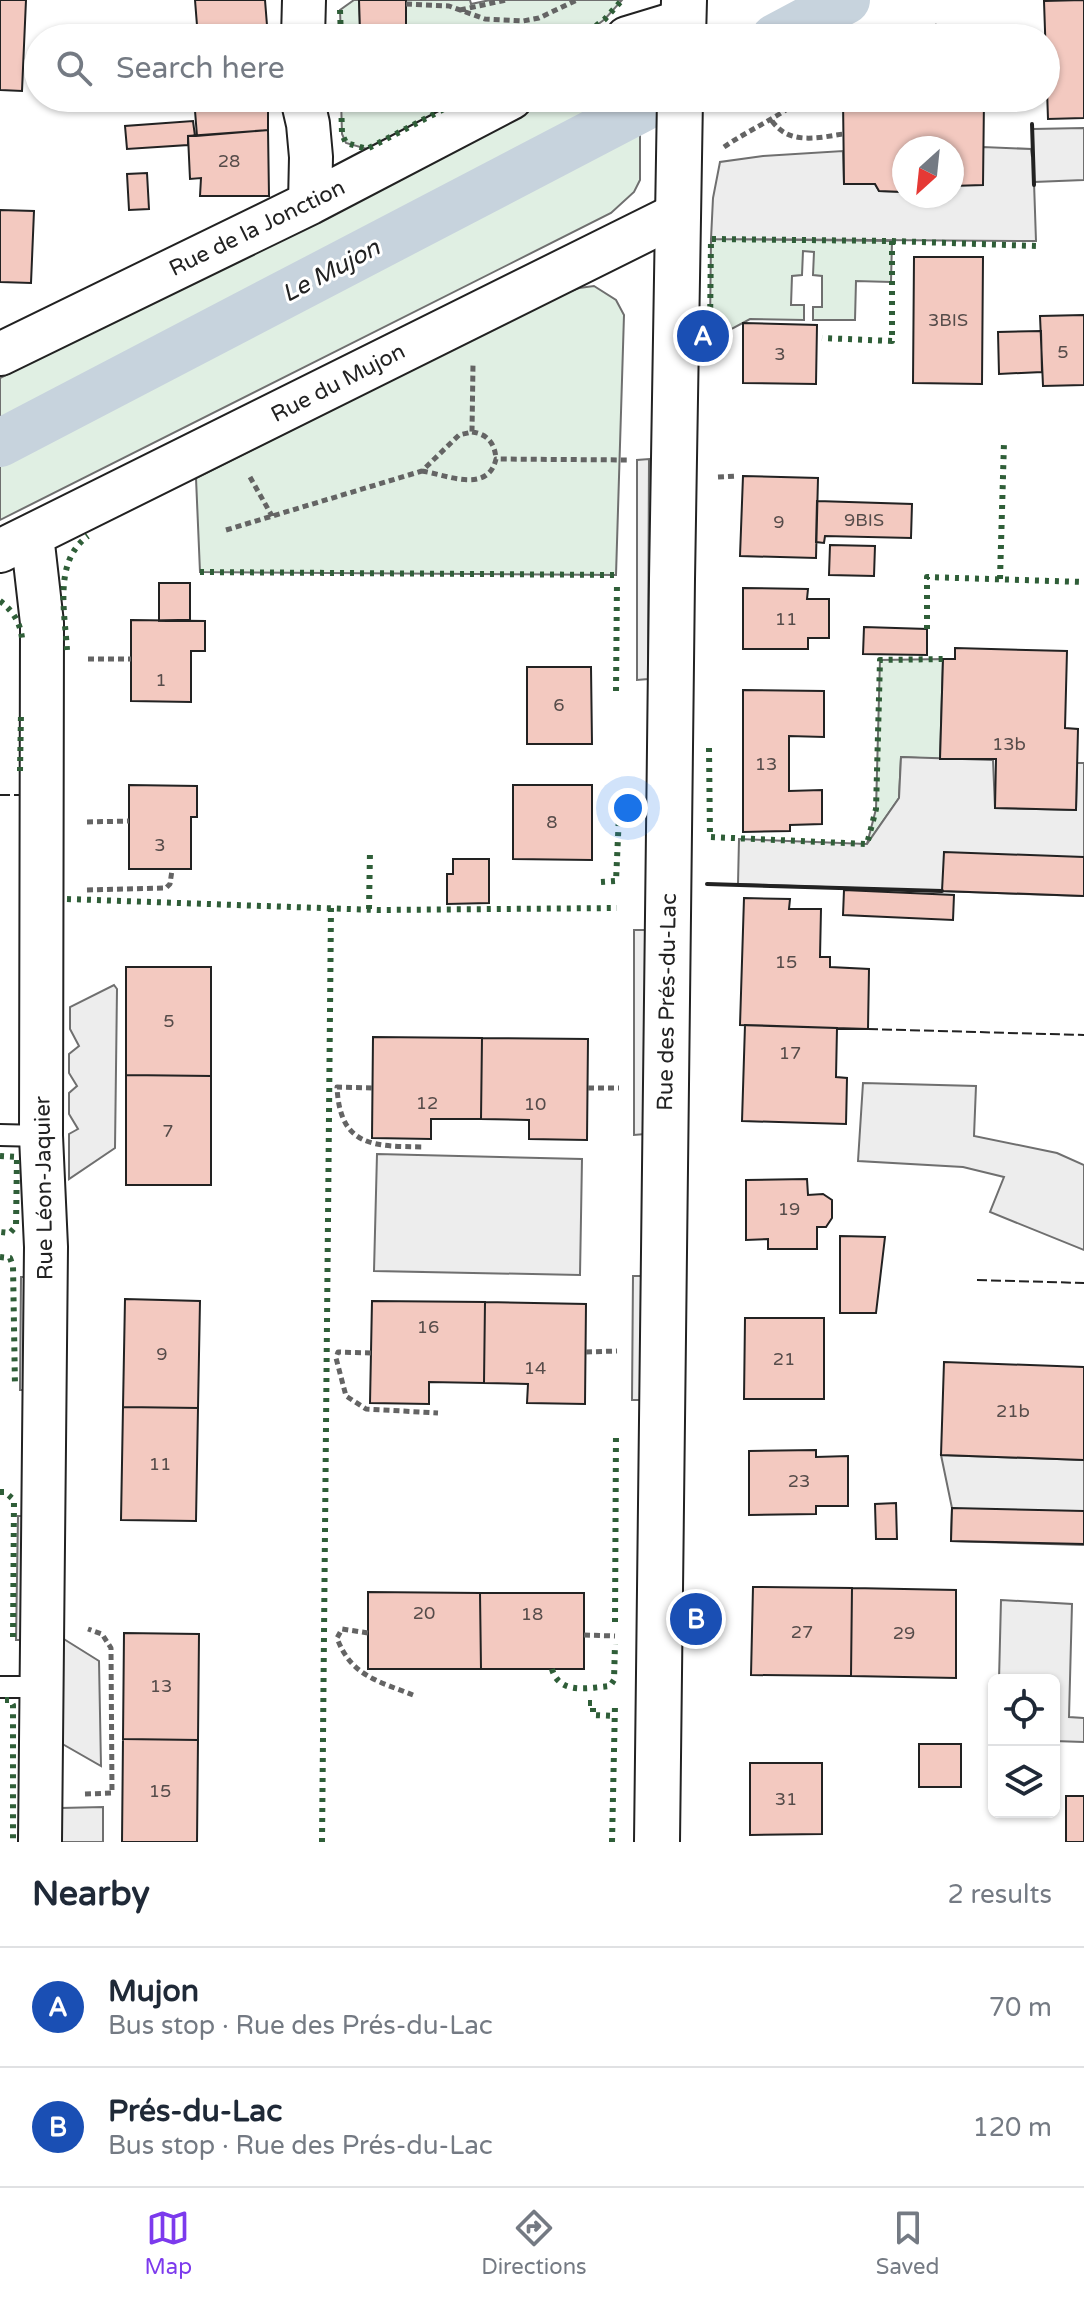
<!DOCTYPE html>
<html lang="en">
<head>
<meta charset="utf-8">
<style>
	:root { --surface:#fff; --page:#f6f6f7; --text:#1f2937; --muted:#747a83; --line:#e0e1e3; --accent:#7c3aed }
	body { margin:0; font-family:"Varela Round",sans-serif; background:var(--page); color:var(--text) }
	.controls { position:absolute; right:24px; bottom:24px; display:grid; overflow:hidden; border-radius:12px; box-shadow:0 2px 6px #0004 }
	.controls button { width:72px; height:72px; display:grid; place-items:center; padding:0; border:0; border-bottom:2px solid var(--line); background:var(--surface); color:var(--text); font:40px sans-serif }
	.compass { position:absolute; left:892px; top:136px; width:72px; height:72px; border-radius:50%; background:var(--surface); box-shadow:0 2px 6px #0004; rotate:207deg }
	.you { position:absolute; left:628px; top:808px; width:28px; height:28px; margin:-20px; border:6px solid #fff; border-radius:50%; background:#1a73e8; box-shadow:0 0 0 12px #1a73e833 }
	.badge { display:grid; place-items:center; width:52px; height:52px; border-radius:50%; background:var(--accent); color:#fff; font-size:26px; font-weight:700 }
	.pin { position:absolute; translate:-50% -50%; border:4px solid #fff; box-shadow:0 2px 8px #0006 }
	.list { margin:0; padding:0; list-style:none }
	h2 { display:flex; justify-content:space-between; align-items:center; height:104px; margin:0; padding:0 32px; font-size:34px }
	h2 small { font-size:26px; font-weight:400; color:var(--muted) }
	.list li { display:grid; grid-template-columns:52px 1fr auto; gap:24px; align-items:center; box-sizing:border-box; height:120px; padding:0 32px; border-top:2px solid var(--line) }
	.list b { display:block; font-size:30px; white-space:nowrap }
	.list p { margin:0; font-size:26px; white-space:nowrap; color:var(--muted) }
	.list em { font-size:26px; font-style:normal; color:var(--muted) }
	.icon { flex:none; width:44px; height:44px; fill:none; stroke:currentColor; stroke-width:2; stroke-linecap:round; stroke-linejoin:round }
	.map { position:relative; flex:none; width:1084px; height:1842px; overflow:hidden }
	.search { position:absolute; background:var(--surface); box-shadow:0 2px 6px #0004; left:24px; right:24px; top:24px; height:88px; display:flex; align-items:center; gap:20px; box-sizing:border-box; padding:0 28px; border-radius:44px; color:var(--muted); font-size:30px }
	.sheet { height:344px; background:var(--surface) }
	nav { display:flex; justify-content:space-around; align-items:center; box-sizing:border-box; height:112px; border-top:2px solid var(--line); background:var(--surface); font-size:22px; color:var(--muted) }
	nav a { display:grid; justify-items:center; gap:4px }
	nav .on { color:var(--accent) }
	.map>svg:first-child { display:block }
	.green { fill:#e0efe3; stroke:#6f6f6f; stroke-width:2 }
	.parking { fill:#ededed; stroke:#6f6f6f; stroke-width:2 }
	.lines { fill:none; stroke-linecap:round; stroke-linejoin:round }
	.canal { stroke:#c7d3dd; stroke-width:48 }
	.building { fill:#f3c9c0; stroke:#222; stroke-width:2 }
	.service-casing { stroke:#222; stroke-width:24 }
	.minor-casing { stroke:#222; stroke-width:46 }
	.tertiary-casing { stroke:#222; stroke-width:48 }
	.path { stroke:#646464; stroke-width:5; stroke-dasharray:6 4; stroke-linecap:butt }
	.service { stroke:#fff; stroke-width:20 }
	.minor { stroke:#fff; stroke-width:42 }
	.tertiary { stroke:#fff; stroke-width:44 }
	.hedge { stroke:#2f5e38; stroke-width:6; stroke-dasharray:4 6; stroke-linecap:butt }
	.fence { stroke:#222; stroke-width:2; stroke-dasharray:10 4; stroke-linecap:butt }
	.wall { stroke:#222; stroke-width:4 }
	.labels { text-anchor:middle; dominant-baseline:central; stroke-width:6; stroke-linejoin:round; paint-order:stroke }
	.number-label { font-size:18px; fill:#564c4a }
	.street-label { font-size:22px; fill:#222; stroke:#fff }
	.water-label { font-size:24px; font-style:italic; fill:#222; stroke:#fff }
</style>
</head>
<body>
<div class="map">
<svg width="1084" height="1842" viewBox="0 0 1084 1842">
	<rect width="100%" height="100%" fill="#fff"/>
	<!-- green -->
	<path class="green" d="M354,0H359L360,30L406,28V0H470L471,4L490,0H622L605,19L580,38H341L340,10Z
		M341,98H465L367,149L346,143L342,134Z
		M552,98H638L0,428V378Z
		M640,125V180L634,192L611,213L0,520V458Z
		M711,239L892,241L891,282L856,281L855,320H813V307H822V276L813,275L814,252L803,251L802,275L792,276L791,305H804V320L750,319L726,332L710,328Z
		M594,286L616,300L624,315L616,575L200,572L196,478L563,294L579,288Z
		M943,659L940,759L901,757L899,798L867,844L876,809L880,660Z"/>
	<!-- parking -->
	<path class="parking" d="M1084,128V180L1034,182L1036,241L711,239L713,198L720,162L763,156L843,151L844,184H875L879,191L904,192V196H952L953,185H983V147L1031,149L1032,157L1033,129Z
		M649,459L648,679L637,680V460Z
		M901,757L993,760L995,808L1076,810L1077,763H1084V896L738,884L739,839L867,844L899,798Z
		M634,930H645V1134L634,1135Z
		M114,985L117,989L115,1148L69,1179V1134L78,1129L69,1114V1093L77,1086L69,1073V1054L79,1046L70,1029V1007Z
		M863,1083L976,1086L974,1136L1057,1153L1084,1165V1250L990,1212L1004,1177L963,1167L858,1161Z
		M377,1154L582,1159L580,1275L374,1271Z
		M633,1276H645L644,1400H632Z
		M21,1277H33L32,1390H20Z
		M941,1455L1084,1460V1545L951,1541L952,1508Z
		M18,1516H30L28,1640H16Z
		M1001,1600L1072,1604L1069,1717L1084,1718V1742L1054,1741V1680H999Z
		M59,1636L99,1661L101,1766L59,1742Z
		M103,1807V1842H61V1808Z"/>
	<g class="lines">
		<!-- canal -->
		<path class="canal" d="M775,38L846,0
			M0,443L661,98"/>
	</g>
	<!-- building -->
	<path class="building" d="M0,0H26L22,91L0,90Z
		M195,0H265L268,38H198Z
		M359,0H406V28L360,30Z
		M1084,0V118L1048,119L1044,1Z
		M194,98H268V130L197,136Z
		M843,98L984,99L983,185L952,186V148H904V192L879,191L875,184H844Z
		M193,121L195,136H188V145L127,149L125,126Z
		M268,130L269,196H200L201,178L190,179L188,136Z
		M147,173L149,209L129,210L127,174Z
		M0,210L34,211L31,283L0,282Z
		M914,257H983L982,384L913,383Z
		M1084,315V385L1043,386L1040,316Z
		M743,323L817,325L816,384L743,383Z
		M1041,331L1042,372L999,374L998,332Z
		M743,476L818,478L816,558L740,556Z
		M817,501L912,504L911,538L825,536L824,543L816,542Z
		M830,545L875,546L874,576L829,575Z
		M159,583H190V620L159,621Z
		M743,588L808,589L807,599H829V638H808V649H743Z
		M131,620L205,621V651H191V702L131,701Z
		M864,627L927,629V655L863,654Z
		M955,648L1067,651L1065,728L1078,729L1076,810L995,808L996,759H940L943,659H955Z
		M527,667H591L592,744H527Z
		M743,690L824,691V737L789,736V791L822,790V824L790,825V831L743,832Z
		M129,785L197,786V817H191V869H129Z
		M513,785H592V860L513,859Z
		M944,852L1084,857V896L942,891Z
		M453,859H489V903L447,904V874H453Z
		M844,890L954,895L953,920L843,915Z
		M744,898L790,899L789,909H821L820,957H830V967L869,969L868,1029L740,1025Z
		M126,967H211V1076L126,1075Z
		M745,1025L837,1028L836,1077L847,1078L846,1124L742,1121Z
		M373,1037L482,1038L481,1119H431V1139L372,1138Z
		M482,1038L588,1039L587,1140L529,1139V1120L481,1119Z
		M126,1075L211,1076V1185H126Z
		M807,1179L808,1195L823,1194L832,1200V1218L826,1227H817V1249H768V1239L746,1240V1180Z
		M840,1236L885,1237L876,1313H840Z
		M125,1299L200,1301L198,1408L123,1407Z
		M372,1301L485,1302L484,1383L429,1382V1404L370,1403Z
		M485,1302L586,1304L585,1404L527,1403L528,1384L484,1383Z
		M745,1318H824V1399H744Z
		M944,1362L1084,1367V1460L941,1455Z
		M123,1407L198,1408L196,1521L121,1520Z
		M816,1450V1457L848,1456V1506H816V1514L749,1515V1451Z
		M896,1503L897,1539H876L875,1504Z
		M952,1508L1084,1511V1544L951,1541Z
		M753,1587L852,1588L851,1676L751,1675Z
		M852,1588L956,1590V1678L851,1676Z
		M368,1592L480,1593L481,1669H368Z
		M480,1593H584V1669H481Z
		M124,1633L199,1634L198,1740L123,1739Z
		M123,1739L198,1740L197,1842H122Z
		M919,1744H961V1787H919Z
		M750,1763H822V1834L750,1835Z
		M1066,1796H1084V1842H1066Z"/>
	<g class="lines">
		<!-- service casing -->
		<g class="service-casing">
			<path id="service" d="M0,1135L41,1136
				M0,1687H41"/>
		</g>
		<!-- minor casing -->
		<g class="minor-casing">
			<path id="minor" d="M303,38L304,0
				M627,38L683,21
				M302,98L308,124L311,157L310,203
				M0,354L310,203L511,98
				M32,535L42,623L41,1136L46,1247L40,1842
				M0,551L676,215"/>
		</g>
		<!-- tertiary casing -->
		<g class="tertiary-casing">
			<path id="tertiary" d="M683,38L684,0
				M657,1842L672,579L680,98"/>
		</g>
		<!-- path -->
		<path class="path" d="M406,4L449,6L485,19L523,21L539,18L577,0
			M460,10L506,0
			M895,38L937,26
			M772,121C789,145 817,138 843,134
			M724,147C750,129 778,118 802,98
			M472,432C488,434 495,444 496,459
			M422,471C447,475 488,494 496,459L628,460
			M250,477L272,516
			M718,477L737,476
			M226,530L422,471L459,435L472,432L473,364
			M88,659H131
			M87,822L129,821
			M87,890L166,888L170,884L172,870
			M372,1088L337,1087C340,1148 374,1146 424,1147
			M588,1088H619
			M586,1352L617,1351
			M371,1353L338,1352L336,1358L346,1396L366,1409L438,1413
			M368,1633L342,1629L337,1638C351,1676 378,1681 413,1695
			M584,1635L615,1636
			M85,1794L112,1793L111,1648L102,1634L88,1629"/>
		<!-- service -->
		<use href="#service" class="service"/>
		<!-- minor -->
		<use href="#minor" class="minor"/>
		<!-- tertiary -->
		<use href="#tertiary" class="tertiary"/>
		<!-- hedge -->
		<path class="hedge" d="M340,10L341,38
			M580,38L605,19L622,0
			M917,38H945
			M341,98L342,134L346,143L367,149L465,98
			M892,241L1036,246
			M710,328L711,239L892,241V341L822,338
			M200,572L616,575
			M1000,579L1004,442
			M0,601C13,611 20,622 22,638
			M927,629V577L1084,582
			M67,650C65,613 53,561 88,536
			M616,691L617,582
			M709,748L710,837L867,844L876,809L880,660L943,659
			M20,771L21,713
			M601,882L616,881L620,793
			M67,899L377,910L617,908
			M369,909L370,851
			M0,1156L17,1157L16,1226L10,1233L0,1232
			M0,1257L10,1258L13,1266L15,1387
			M0,1492H5L14,1500L13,1638
			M615,1622L616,1433
			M552,1669C559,1695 588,1688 610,1686L614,1680L615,1644
			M5,1700H10L13,1705V1842
			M588,1703H593V1715L614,1716
			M322,1842L331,908
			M612,1842L615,1705"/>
		<!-- fence -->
		<path class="fence" d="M0,795H19
			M868,1029L1084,1035
			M977,1280L1084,1283"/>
		<!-- wall -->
		<path class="wall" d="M1032,124L1034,185
			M707,884L942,891"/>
	</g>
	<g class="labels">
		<!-- number labels -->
		<g class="number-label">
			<text x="229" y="161">28</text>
			<text x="948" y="320">3BIS</text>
			<text x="1063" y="352">5</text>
			<text x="780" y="354">3</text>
			<text x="864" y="520">9BIS</text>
			<text x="779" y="522">9</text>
			<text x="786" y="619">11</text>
			<text x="161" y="680">1</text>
			<text x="559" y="705">6</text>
			<text x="1009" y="744">13b</text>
			<text x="766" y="764">13</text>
			<text x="552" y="822">8</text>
			<text x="160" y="845">3</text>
			<text x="786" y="962">15</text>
			<text x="169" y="1021">5</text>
			<text x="790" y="1053">17</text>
			<text x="427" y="1103">12</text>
			<text x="535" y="1104">10</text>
			<text x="168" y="1131">7</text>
			<text x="789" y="1209">19</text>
			<text x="428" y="1327">16</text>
			<text x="162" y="1354">9</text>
			<text x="784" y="1359">21</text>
			<text x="535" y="1368">14</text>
			<text x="1013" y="1411">21b</text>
			<text x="160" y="1464">11</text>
			<text x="799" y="1481">23</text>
			<text x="424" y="1613">20</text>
			<text x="532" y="1614">18</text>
			<text x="802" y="1632">27</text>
			<text x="904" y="1633">29</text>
			<text x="161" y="1686">13</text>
			<text x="160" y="1791">15</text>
			<text x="786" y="1799">31</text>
		</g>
		<!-- street labels -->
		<g class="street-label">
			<text transform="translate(257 228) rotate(-26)">Rue de la Jonction</text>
			<text transform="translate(338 383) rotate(-27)">Rue du Mujon</text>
			<text transform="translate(667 1002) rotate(-89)">Rue des Prés-du-Lac</text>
			<text transform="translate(44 1188) rotate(-91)">Rue Léon-Jaquier</text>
		</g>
		<!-- water labels -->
		<g class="water-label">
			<text transform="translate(331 271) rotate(-28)">Le Mujon</text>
		</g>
	</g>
</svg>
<div class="controls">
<button><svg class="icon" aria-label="locate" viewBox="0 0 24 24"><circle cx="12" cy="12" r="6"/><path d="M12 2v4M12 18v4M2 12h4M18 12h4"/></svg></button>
<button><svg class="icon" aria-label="layers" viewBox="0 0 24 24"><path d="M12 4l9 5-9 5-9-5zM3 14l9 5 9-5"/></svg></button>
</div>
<svg class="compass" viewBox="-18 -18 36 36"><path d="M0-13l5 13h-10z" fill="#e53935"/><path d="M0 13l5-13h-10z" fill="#747a83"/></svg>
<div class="you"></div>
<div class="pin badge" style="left:703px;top:336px;background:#1a4fb4">A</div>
<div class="pin badge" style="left:696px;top:1619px;background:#1a4fb4">B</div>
<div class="search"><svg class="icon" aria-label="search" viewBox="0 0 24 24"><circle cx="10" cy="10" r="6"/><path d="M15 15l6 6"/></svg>Search here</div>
</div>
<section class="sheet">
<h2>Nearby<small>2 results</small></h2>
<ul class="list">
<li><span class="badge" style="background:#1a4fb4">A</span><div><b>Mujon</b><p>Bus stop · Rue des Prés-du-Lac</p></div><em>70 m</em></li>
<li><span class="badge" style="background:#1a4fb4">B</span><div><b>Prés-du-Lac</b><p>Bus stop · Rue des Prés-du-Lac</p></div><em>120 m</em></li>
</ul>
</section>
<nav>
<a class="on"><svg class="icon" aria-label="map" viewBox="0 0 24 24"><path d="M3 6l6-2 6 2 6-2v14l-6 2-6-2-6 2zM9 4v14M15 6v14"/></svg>Map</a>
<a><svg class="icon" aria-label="directions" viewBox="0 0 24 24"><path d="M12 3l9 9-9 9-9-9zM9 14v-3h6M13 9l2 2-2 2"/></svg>Directions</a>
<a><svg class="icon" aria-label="saved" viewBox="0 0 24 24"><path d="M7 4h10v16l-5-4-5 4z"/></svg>Saved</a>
</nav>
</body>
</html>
